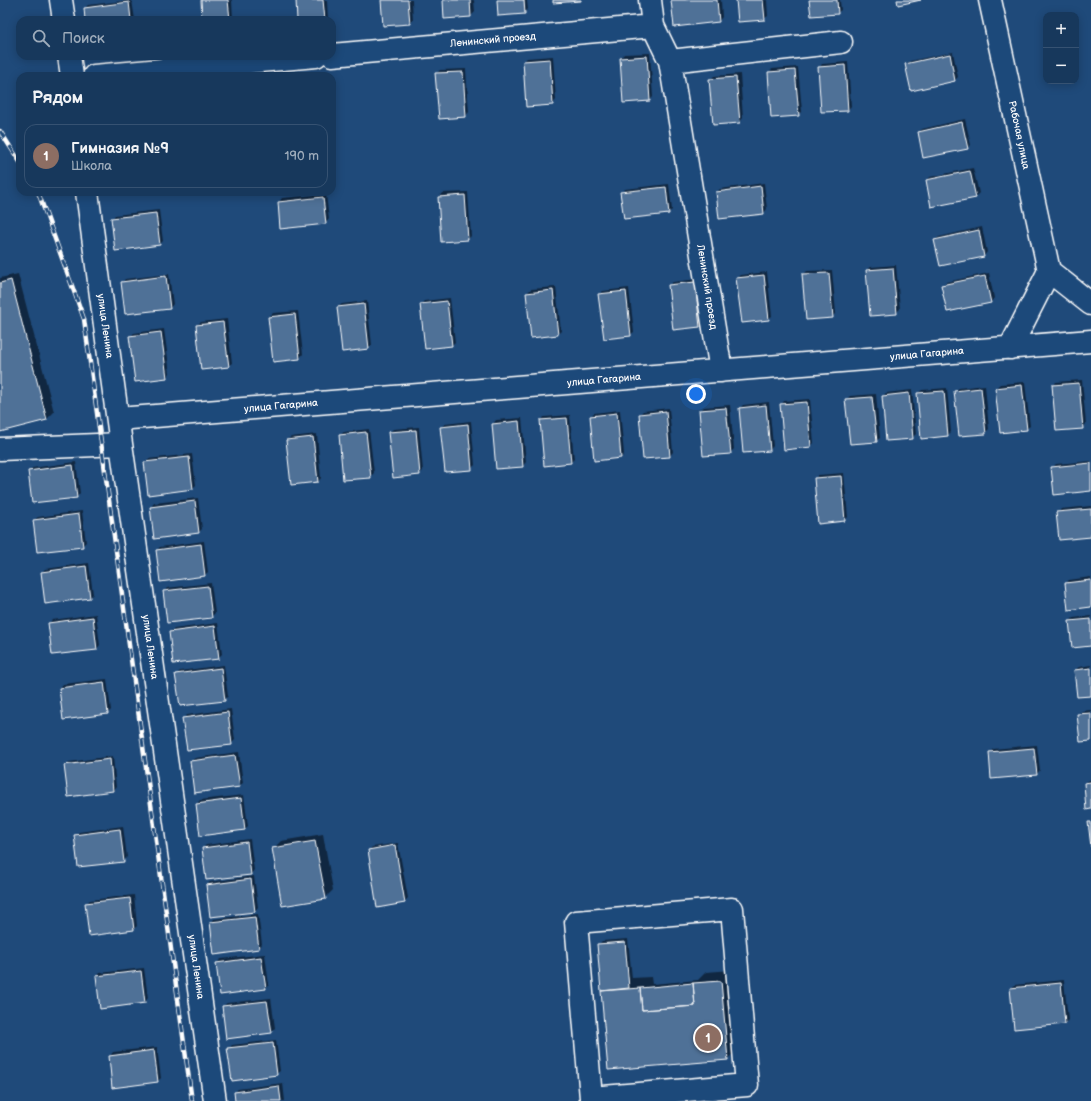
<!DOCTYPE html>
<html lang="ru">
<head>
<meta charset="utf-8">
<style>
	:root { --surface:#17385c; --page:#244365; --text:#f1f3f6; --muted:#9eacbb; --line:#365272; --accent:#ff9aa2 }
	body { margin:0; font-family:"Balsamiq Sans",sans-serif; background:var(--page); color:var(--text) }
	.controls { position:absolute; right:12px; top:12px; display:grid; overflow:hidden; border-radius:8px; box-shadow:0 2px 10px #0003 }
	.controls button { width:36px; height:36px; display:grid; place-items:center; padding:0; border:0; border-bottom:1px solid var(--line); background:var(--surface); color:var(--text); font:20px sans-serif }
	.you { position:absolute; left:696px; top:394px; width:14px; height:14px; margin:-10px; border:3px solid #fff; border-radius:50%; background:#1a73e8; box-shadow:0 0 0 6px #1a73e833 }
	.badge { display:grid; place-items:center; width:26px; height:26px; border-radius:50%; background:var(--accent); color:#fff; font-size:13px; font-weight:700 }
	.pin { position:absolute; translate:-50% -50%; border:2px solid #fff; box-shadow:0 1px 4px #0006 }
	.list { margin:0; padding:0; list-style:none }
	h2 { display:flex; justify-content:space-between; align-items:center; height:52px; margin:0; padding:0 16px; font-size:17px }
	h2 small { font-size:13px; font-weight:400; color:var(--muted) }
	.list li { display:grid; grid-template-columns:26px 1fr auto; gap:12px; align-items:center; box-sizing:border-box; height:64px; margin:0 8px 8px; padding:0 8px; border:1px solid var(--line); border-radius:12px }
	.list b { display:block; font-size:15px; white-space:nowrap }
	.list p { margin:0; font-size:13px; white-space:nowrap; color:var(--muted) }
	.list em { font-size:13px; font-style:normal; color:var(--muted) }
	.icon { flex:none; width:22px; height:22px; fill:none; stroke:currentColor; stroke-width:2; stroke-linecap:round; stroke-linejoin:round }
	.map { position:relative; flex:none; width:1091px; height:1101px; overflow:hidden }
	.search { position:absolute; background:var(--surface); box-shadow:0 2px 10px #0003; left:16px; top:16px; width:320px; height:44px; display:flex; align-items:center; gap:10px; box-sizing:border-box; padding:0 14px; border-radius:12px; color:var(--muted); font-size:15px }
	.panel { position:absolute; background:var(--surface); box-shadow:0 2px 10px #0003; left:16px; top:72px; width:320px; height:124px; border-radius:12px }
	.map>svg:first-child { display:block }
	.shadow { fill:#0007 }
	.building { fill:#507197; stroke:#fff }
	.lines { fill:none; stroke-linecap:round; stroke-linejoin:round }
	.minor-casing { stroke:#fff; stroke-width:25 }
	.minor { stroke:#1f4a7a; stroke-width:22 }
	.rail-casing { stroke:#fff; stroke-width:4.5 }
	.rail { stroke:#1f4a7a; stroke-width:3; stroke-dasharray:9; stroke-linecap:butt }
	.labels { text-anchor:middle; dominant-baseline:central; stroke-width:3.5; stroke-linejoin:round; paint-order:stroke }
	.street-label { font-size:10px; fill:#fff; stroke:#1f4a7a }
</style>
</head>
<body>
<div class="map">
<svg width="1091" height="1101" viewBox="0 0 1091 1101">
	<rect width="100%" height="100%" fill="#1f4a7a"/>
	<filter id="ink" filterUnits="userSpaceOnUse"><feTurbulence type="fractalNoise" baseFrequency=".025" numOctaves="2"/><feDisplacementMap in="SourceGraphic" scale="8" xChannelSelector="R" yChannelSelector="G"/><feConvolveMatrix kernelMatrix="1 2 1 2 8 2 1 2 1" color-interpolation-filters="sRGB"/></filter>
	<g filter="url(#ink)">
		<!-- shadow -->
		<path class="shadow" d="M132,0L135,20H86L85,8L88,5Z
			M202,0H232L233,20H203Z
			M297,0H327L328,20H298Z
			M382,0H412L413,20L410,23Z
			M444,0H474L475,12L471,16L445,18Z
			M498,0H527L528,9L524,13Z
			M672,0H721L722,17L719,21L675,26Z
			M737,0H767L768,16L764,19Z
			M810,0H840L841,10L837,13Z
			M953,52L958,77L955,80L912,89L906,64L910,61Z
			M650,53L653,97L650,100L621,58L624,54Z
			M553,56L556,100L553,104L527,106L524,61L527,58Z
			M848,62L851,106L848,110L822,111L819,68L822,64Z
			M798,67L802,111L798,115L769,73L772,69Z
			M466,69L469,112L466,116L436,74L440,70Z
			M740,74L743,118L740,122L710,80L714,76Z
			M965,119L971,145L967,148L919,132L922,129Z
			M973,168L979,193L975,197L927,181L930,177Z
			M764,183L767,209L764,213L717,192L720,189Z
			M669,184L672,210L668,213L622,193L625,189Z
			M468,192L471,236L468,239L442,241L439,197L442,193Z
			M326,194L329,219L326,223L279,202L282,198Z
			M159,210L163,241L160,244L112,219L115,215Z
			M982,227L987,252L984,256L941,265L935,240L939,237Z
			M896,265L900,309L896,313L867,270L871,267Z
			M832,270L836,313L832,317L803,275L807,271Z
			M767,272L772,316L768,319L738,278L741,275Z
			M989,273L994,298L991,302L942,286L946,282Z
			M18,274L54,412L47,419L0,431V278Z
			M169,274L173,304L170,308L122,283L125,279Z
			M698,279L703,323L700,326L669,285L673,282Z
			M556,287L561,331L558,334L527,293L531,289Z
			M629,288L634,332L630,335L599,294L603,291Z
			M450,298L455,342L452,345L421,304L424,301Z
			M367,301L372,345L369,348L338,307L342,304Z
			M298,311L303,354L300,358L269,317L273,313Z
			M227,319L232,363L228,366L197,325L201,322Z
			M164,329L170,373L167,377L130,337L134,333Z
			M1082,380L1086,424L1082,428L1053,386L1056,382Z
			M1025,382L1030,426L1026,429L996,388L1000,384Z
			M985,385L989,429L985,433L955,391L959,388Z
			M947,388L951,432L948,435L922,438L918,393L922,390Z
			M912,390L916,434L912,438L883,396L886,393Z
			M876,394L880,438L876,441L846,400L850,396Z
			M810,399L814,443L811,446L781,405L784,401Z
			M769,402L773,446L770,450L740,408L743,405Z
			M730,405L734,449L730,453L700,411L704,407Z
			M669,408L673,452L670,456L640,414L643,411Z
			M620,410L624,454L621,458L591,416L594,413Z
			M570,415L574,459L571,462L541,421L544,417Z
			M522,418L526,462L523,466L493,424L496,420Z
			M471,421L475,465L471,469L441,427L445,424Z
			M419,427L423,471L419,474L389,433L393,429Z
			M369,429L374,473L370,477L340,435L344,432Z
			M317,434L321,478L318,482L287,440L291,437Z
			M192,454L196,485L193,488L145,463L148,459Z
			M1091,461V490L1052,468L1056,464Z
			M76,462L80,493L77,497L29,472L32,468Z
			M844,473L848,517L845,520L815,479L818,475Z
			M198,498L202,529L199,532L155,538L151,507L154,503Z
			M1091,506V536L1058,513L1061,509Z
			M82,511L86,542L82,546L34,520L38,517Z
			M204,541L208,572L205,575L157,550L160,547Z
			M89,563L93,594L90,597L42,572L45,569Z
			M1091,577V606L1066,583L1069,580Z
			M211,583L215,613L211,617L164,592L167,588Z
			M96,614L100,645L97,649L49,623L52,620Z
			M1091,616V645L1070,622L1073,618Z
			M218,623L222,654L218,658L170,632L174,629Z
			M224,665L228,696L224,700L177,674L180,671Z
			M1091,665V695L1075,670L1079,667Z
			M107,679L111,710L108,713L60,688L63,684Z
			M231,709L235,740L231,744L184,718L187,715Z
			M1091,710V740L1078,715L1082,711Z
			M1037,745L1040,770L1037,774L990,753L993,749Z
			M239,752L243,783L239,786L191,761L195,758Z
			M113,756L116,787L113,791L69,796L65,765L69,762Z
			M1091,779V808L1085,783Z
			M244,795L248,826L245,829L197,804L200,800Z
			M123,826L127,857L123,861L75,835L79,832Z
			M323,834L333,890L325,898L273,849L281,841Z
			M250,839L254,870L251,874L203,848L206,845Z
			M398,843L408,898L404,902L369,851L372,847Z
			M254,876L258,907L255,911L207,885L210,882Z
			M134,895L137,926L134,929L90,934L86,904L90,900Z
			M258,914L262,944L259,948L211,923L214,919Z
			M628,939L632,978L651,977L652,984L698,980L706,972L732,970L739,1047L728,1059L609,1069L599,944L602,941Z
			M265,954L269,985L265,988L217,963L221,959Z
			M144,968L148,998L145,1002L101,1007L97,977L100,973Z
			M1064,980L1068,1020L1065,1023L1011,988L1014,985Z
			M271,998L275,1028L271,1032L223,1006L227,1003Z
			M276,1040L280,1071L276,1074L229,1049L232,1045Z
			M157,1047L161,1078L158,1081L110,1056L113,1052Z
			M283,1083L285,1101H236L235,1092L238,1089Z"/>
		<!-- building -->
		<path class="building" d="M201,0H228L230,20H202Z
			M296,0H323L325,20H297Z
			M381,0H408L410,24L383,26Z
			M443,0H470L471,17L444,19Z
			M497,0H524L525,14L498,16Z
			M553,0H581V1L553,3Z
			M671,0H717L719,22L674,27Z
			M736,0H763L765,20L738,22Z
			M809,0H837L838,14L811,16Z
			M897,0H921L898,5Z
			M129,2L131,20H85L84,8Z
			M950,54L955,81L911,91L905,64Z
			M647,56L650,101L623,103L620,58Z
			M550,59L553,105L526,107L523,61Z
			M845,65L848,111L821,112L818,67Z
			M795,70L799,116L771,118L768,72Z
			M463,72L466,117L439,119L435,73Z
			M736,77L740,123L713,125L709,79Z
			M962,122L968,149L923,158L918,132Z
			M970,171L976,198L931,207L926,180Z
			M761,186L764,214L719,219L716,192Z
			M666,187L669,214L624,219L620,192Z
			M465,195L468,240L441,242L438,197Z
			M323,197L326,224L280,229L278,202Z
			M156,213L160,245L115,251L111,218Z
			M979,230L984,257L940,266L934,240Z
			M893,268L897,314L870,316L866,270Z
			M829,273L833,318L806,320L802,274Z
			M764,275L769,320L742,323L736,278Z
			M166,276L170,309L125,314L121,282Z
			M985,276L991,303L947,312L941,285Z
			M11,280L47,420L0,432V283Z
			M695,282L700,327L673,330L668,285Z
			M553,290L558,335L531,338L526,293Z
			M626,291L631,336L604,339L598,294Z
			M447,301L452,346L425,349L420,304Z
			M364,304L369,349L342,352L337,307Z
			M295,314L300,359L273,362L268,317Z
			M223,322L229,367L201,370L196,325Z
			M161,332L167,378L135,382L129,336Z
			M1079,383L1083,429L1056,431L1052,385Z
			M1022,385L1027,430L1000,433L995,388Z
			M981,388L986,434L959,436L954,391Z
			M944,391L948,436L921,439L917,393Z
			M909,393L913,439L886,441L882,396Z
			M872,397L877,442L850,444L845,399Z
			M807,402L811,447L784,450L780,404Z
			M766,405L770,451L743,453L739,408Z
			M726,408L731,454L703,456L699,410Z
			M666,411L670,457L643,459L639,414Z
			M617,413L621,458L594,461L590,416Z
			M567,418L571,463L544,466L540,420Z
			M519,421L523,467L496,469L492,424Z
			M468,424L472,470L445,472L440,427Z
			M416,430L420,475L393,478L388,432Z
			M366,432L371,478L343,480L339,435Z
			M313,437L318,482L291,485L286,440Z
			M189,457L193,489L148,495L144,462Z
			M1091,463V491L1054,495L1051,467Z
			M73,465L77,498L32,503L28,471Z
			M841,476L845,521L818,524L814,478Z
			M195,501L199,533L154,539L150,507Z
			M1091,509V537L1059,540L1056,512Z
			M79,514L83,547L37,552L33,520Z
			M201,544L205,576L160,582L156,550Z
			M86,566L90,598L45,604L41,572Z
			M1091,580V607L1068,610L1065,583Z
			M208,586L212,618L167,623L163,591Z
			M93,617L97,650L52,655L48,623Z
			M1091,619V646L1072,648L1069,621Z
			M215,626L219,659L173,664L169,632Z
			M221,668L225,701L180,706L175,674Z
			M1091,668V696L1077,697L1074,670Z
			M104,682L108,714L63,720L59,688Z
			M228,712L232,745L187,750L182,718Z
			M1091,713V741L1080,742L1077,714Z
			M1034,748L1037,775L991,779L989,752Z
			M235,755L240,787L194,793L190,761Z
			M110,759L113,791L68,797L64,765Z
			M1091,782V809L1086,810L1084,783Z
			M241,798L245,830L200,836L196,804Z
			M1088,822H1091V847Z
			M120,829L124,862L78,867L74,835Z
			M315,841L326,899L282,906L272,848Z
			M247,842L251,875L206,880L202,848Z
			M395,845L405,903L377,908L368,850Z
			M251,879L255,912L210,917L206,885Z
			M130,898L134,930L89,936L85,903Z
			M255,917L259,949L214,955L210,922Z
			M625,942L629,988L601,991L597,944Z
			M261,957L266,989L220,995L216,963Z
			M141,971L145,1003L100,1009L96,976Z
			M721,981L728,1060L608,1070L601,991L640,988L642,1010L695,1006L693,983Z
			M693,983L695,1006L642,1010L640,988Z
			M1061,983L1065,1024L1014,1029L1010,988Z
			M267,1001L272,1033L226,1039L222,1006Z
			M273,1043L277,1075L232,1081L227,1048Z
			M154,1050L158,1082L112,1088L109,1056Z
			M279,1086L281,1101H235L234,1092Z"/>
		<g class="lines">
			<!-- minor casing -->
			<g class="minor-casing">
				<path id="minor" d="M61,0L64,20
					M650,0L653,26L670,61L721,371
					M990,0L1049,271L1091,304
					M332,55L653,26
					M69,56L72,76
					M670,61L841,42
					M94,76L316,56
					M87,192L121,444L215,1101
					M1010,348L1049,271
					M118,419L1091,341
					M0,449L121,444
					M732,909L747,1085L591,1098L576,922Z"/>
			</g>
			<!-- minor -->
			<use href="#minor" class="minor"/>
			<!-- rail casing -->
			<g class="rail-casing">
				<path id="rail" d="M0,131L20,162
					M38,192L84,319L192,1101"/>
			</g>
			<!-- rail -->
			<use href="#rail" class="rail"/>
		</g>
	</g>
	<g class="labels">
		<!-- street labels -->
		<g class="street-label">
			<text transform="translate(493 40) rotate(-5)">Ленинский проезд</text>
			<text transform="translate(1019 135) rotate(78)">Рабочая улица</text>
			<text transform="translate(707 287) rotate(81)">Ленинский проезд</text>
			<text transform="translate(105 326) rotate(82)">улица Ленина</text>
			<text transform="translate(927 354) rotate(-5)">улица Гагарина</text>
			<text transform="translate(604 380) rotate(-5)">улица Гагарина</text>
			<text transform="translate(281 406) rotate(-5)">улица Гагарина</text>
			<text transform="translate(150 647) rotate(82)">улица Ленина</text>
			<text transform="translate(196 967) rotate(82)">улица Ленина</text>
		</g>
	</g>
</svg>
<div class="controls">
<button>+</button>
<button>−</button>
</div>
<div class="you"></div>
<div class="pin badge" style="left:708px;top:1038px;background:#8d6e63">1</div>
<div class="search"><svg class="icon" aria-label="search" viewBox="0 0 24 24"><circle cx="10" cy="10" r="6"/><path d="M15 15l6 6"/></svg>Поиск</div>
<section class="panel">
<h2>Рядом<small></small></h2>
<ul class="list">
<li><span class="badge" style="background:#8d6e63">1</span><div><b>Гимназия №9</b><p>Школа</p></div><em>190 m</em></li>
</ul>
</section>
</div>
</body>
</html>
